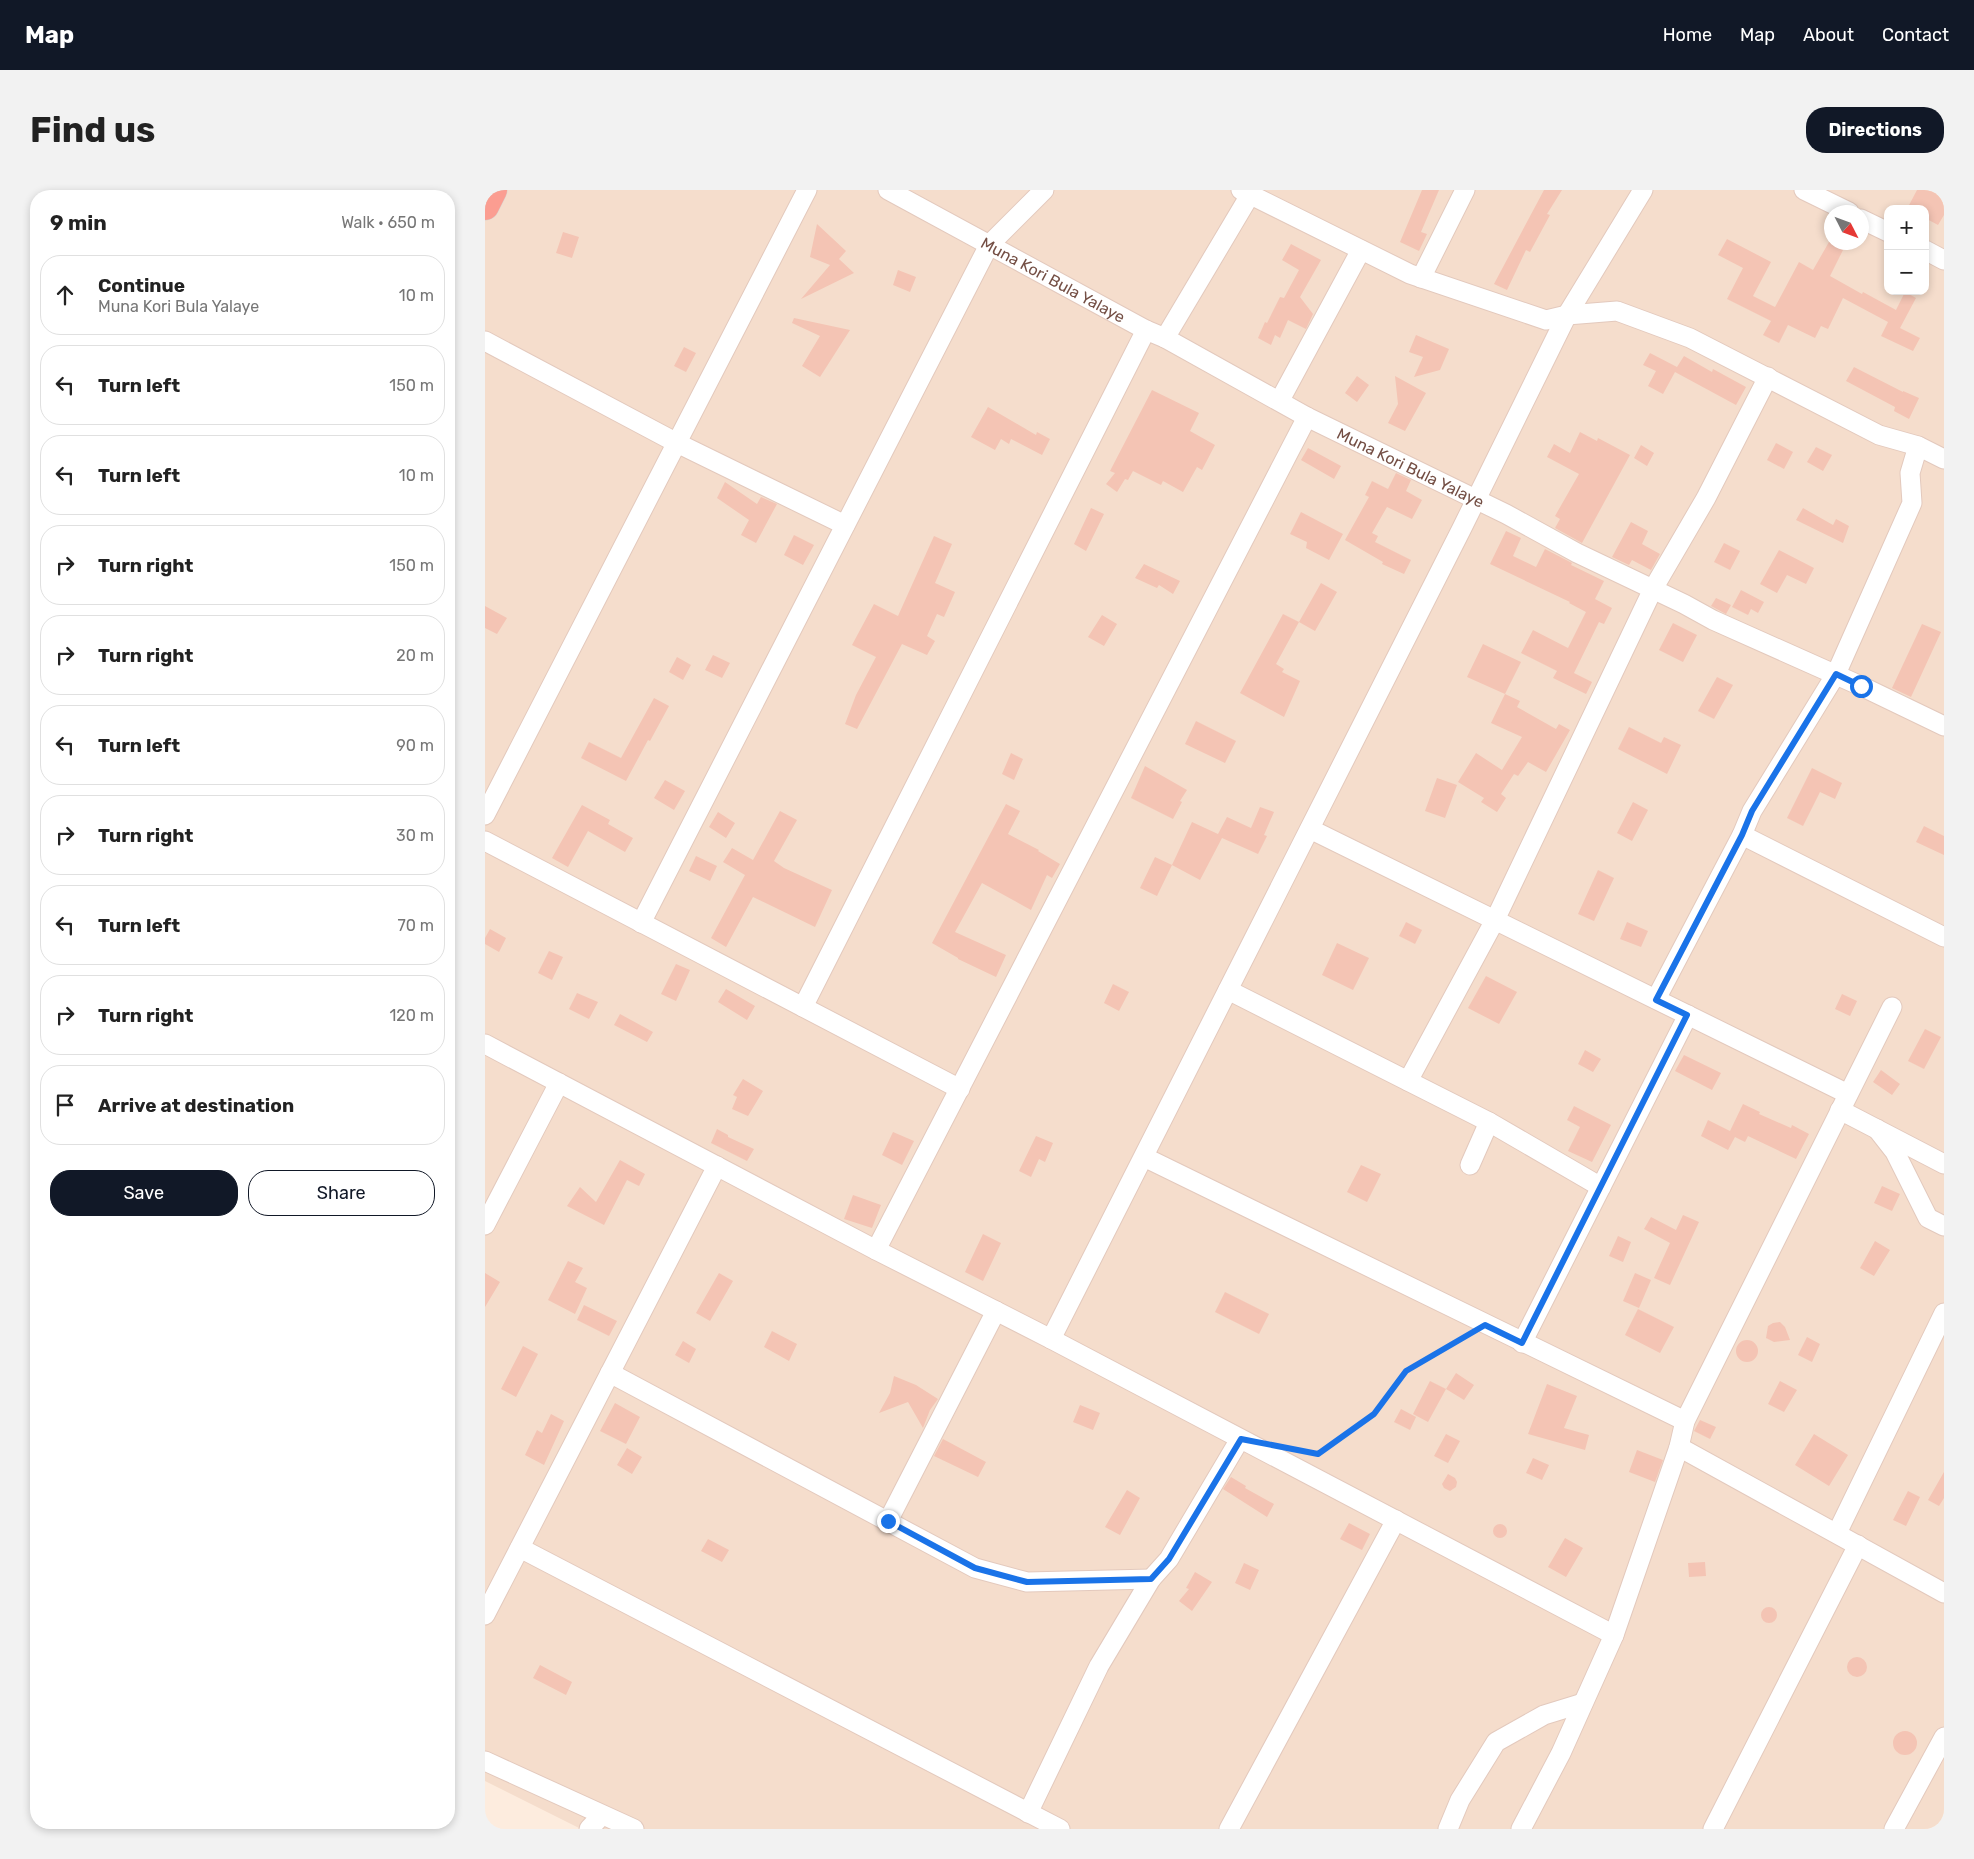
<!DOCTYPE html>
<html lang="en">
<head>
<meta charset="utf-8">
<style>
	:root { --surface:#fff; --page:#f2f2f2; --text:#222; --muted:#767676; --line:#e0e0e0; --accent:#111827 }
	body { margin:0; font-family:Rubik,sans-serif; background:var(--page); color:var(--text) }
	.controls { position:absolute; right:15px; top:15px; display:grid; overflow:hidden; border-radius:10px; box-shadow:0 2px 8px #0003 }
	.controls button { width:45px; height:45px; display:grid; place-items:center; padding:0; border:0; border-bottom:1px solid var(--line); background:var(--surface); color:var(--text); font:25px sans-serif }
	.compass { position:absolute; left:1339px; top:15px; width:45px; height:45px; border-radius:50%; background:var(--surface); box-shadow:0 2px 8px #0003; rotate:132deg }
	.stop { position:absolute; width:15px; height:15px; margin:-11px; border:4px solid #1a73e8; border-radius:50%; background:#fff }
	.stop.end { background:#1a73e8; border-color:#fff; box-shadow:0 1px 5px #0008 }
	.list { margin:0; padding:0; list-style:none }
	h2 { display:flex; justify-content:space-between; align-items:center; height:65px; margin:0; padding:0 20px; font-size:21px }
	h2 small { font-size:16px; font-weight:400; color:var(--muted) }
	.list li { display:grid; grid-template-columns:32px 1fr auto; gap:15px; align-items:center; box-sizing:border-box; height:80px; margin:0 10px 10px; padding:0 10px; border:1px solid var(--line); border-radius:20px }
	.list b { display:block; font-size:19px; white-space:nowrap }
	.list p { margin:0; font-size:16px; white-space:nowrap; color:var(--muted) }
	.list em { font-size:16px; font-style:normal; color:var(--muted) }
	.actions { display:flex; gap:10px; padding:15px 20px }
	.actions a { flex:1; padding:11px 0; border:1px solid var(--accent); border-radius:20px; text-align:center; font-size:18px; color:var(--accent) }
	.actions .main { background:var(--accent); color:#fff }
	.icon { flex:none; width:28px; height:28px; fill:none; stroke:currentColor; stroke-width:2; stroke-linecap:round; stroke-linejoin:round }
	.map { position:relative; flex:none; width:1459px; height:1639px; overflow:hidden; border-radius:20px }
	header { display:flex; align-items:center; gap:30px; box-sizing:border-box; height:70px; padding:0 25px; background:var(--accent); color:#fff }
	header strong { font-size:24px }
	nav { display:flex; gap:28px; margin-inline-start:auto; font-size:18px }
	.intro { display:flex; align-items:center; justify-content:space-between; box-sizing:border-box; height:120px; padding:0 30px }
	h1 { margin:0; font-size:35px }
	.button { padding:12px 22px; border-radius:20px; background:var(--accent); color:#fff; font-size:18px; font-weight:700 }
	main { display:flex; gap:30px; padding:0 30px }
	aside { flex:1; background:var(--surface); border-radius:20px; box-shadow:0 2px 8px #0003 }
	.map>svg:first-child { display:block }
	.residential { fill:#f5ddcc; fill-rule:evenodd }
	.building { fill:#f4c4b4 }
	.lines { fill:none; stroke-linecap:round; stroke-linejoin:round }
	.street-casing { stroke:#e3c9bd; stroke-width:21 }
	.highway-casing { stroke:#d8cecb; stroke-width:29 }
	.path { stroke:#d8a798; stroke-width:3; stroke-dasharray:1 4; stroke-linecap:butt }
	.street { stroke:#fff; stroke-width:19 }
	.highway { stroke:#fb9d91; stroke-width:28 }
	.route { stroke:#1a73e8; stroke-width:6 }
	.labels { text-anchor:middle; dominant-baseline:central; stroke-width:4; stroke-linejoin:round; paint-order:stroke }
	.street-label { font-size:16px; fill:#744f45; stroke:#fff1e5 }
</style>
</head>
<body>
<header>
<strong>Map</strong>
<nav><a>Home</a><a>Map</a><a>About</a><a>Contact</a></nav>
</header>
<div class="intro"><h1>Find us</h1><a class="button">Directions</a></div>
<main>
<aside>
<h2>9 min<small>Walk · 650 m</small></h2>
<ul class="list">
<li><svg class="icon" aria-label="ahead" viewBox="0 0 24 24"><path d="M12 20V5M6 11l6-6 6 6"/></svg><div><b>Continue</b><p>Muna Kori Bula Yalaye</p></div><em>10 m</em></li>
<li><svg class="icon" aria-label="left" viewBox="0 0 24 24"><path d="M17 20v-9H6M10 6l-5 5 5 5"/></svg><div><b>Turn left</b></div><em>150 m</em></li>
<li><svg class="icon" aria-label="left" viewBox="0 0 24 24"><path d="M17 20v-9H6M10 6l-5 5 5 5"/></svg><div><b>Turn left</b></div><em>10 m</em></li>
<li><svg class="icon" aria-label="right" viewBox="0 0 24 24"><path d="M7 20v-9h11M14 6l5 5-5 5"/></svg><div><b>Turn right</b></div><em>150 m</em></li>
<li><svg class="icon" aria-label="right" viewBox="0 0 24 24"><path d="M7 20v-9h11M14 6l5 5-5 5"/></svg><div><b>Turn right</b></div><em>20 m</em></li>
<li><svg class="icon" aria-label="left" viewBox="0 0 24 24"><path d="M17 20v-9H6M10 6l-5 5 5 5"/></svg><div><b>Turn left</b></div><em>90 m</em></li>
<li><svg class="icon" aria-label="right" viewBox="0 0 24 24"><path d="M7 20v-9h11M14 6l5 5-5 5"/></svg><div><b>Turn right</b></div><em>30 m</em></li>
<li><svg class="icon" aria-label="left" viewBox="0 0 24 24"><path d="M17 20v-9H6M10 6l-5 5 5 5"/></svg><div><b>Turn left</b></div><em>70 m</em></li>
<li><svg class="icon" aria-label="right" viewBox="0 0 24 24"><path d="M7 20v-9h11M14 6l5 5-5 5"/></svg><div><b>Turn right</b></div><em>120 m</em></li>
<li><svg class="icon" aria-label="arrive" viewBox="0 0 24 24"><path d="M6 21V4h12l-3 4 3 4H6"/></svg><div><b>Arrive at destination</b></div></li>
</ul>
<div class="actions"><a class="main">Save</a><a>Share</a></div>
</aside>
<div class="map">
<svg width="1459" height="1639" viewBox="0 0 1459 1639">
	<rect width="100%" height="100%" fill="#fdecde"/>
	<!-- residential -->
	<path class="residential" d="M0,0H1459V1639H96L0,1591ZM1403,19H1440V101H1403ZM1346,22H1376V52H1346Z"/>
	<!-- building -->
	<path class="building" d="M937,0H954L936,42L942,44L934,61L915,52Z
		M1059,0H1077L1062,24L1065,25L1045,62L1041,60L1022,100L1009,94Z
		M1432,0H1459V25L1453,35L1440,28V19H1422Z
		M332,34L361,61L354,69L369,83L316,109L345,75L325,67Z
		M78,42L94,47L87,68L71,63Z
		M1242,49L1286,72L1268,106L1290,117L1314,72L1328,80L1344,52H1362L1345,86L1377,104L1378,102L1411,120L1420,102L1431,108L1415,138L1435,148L1428,161L1396,146L1403,132L1358,108L1343,139L1336,136L1330,148L1303,135L1294,153L1278,145L1286,131L1242,109L1258,78L1233,65Z
		M806,54L836,70L815,107L828,124L821,139L803,130L795,148L790,145L786,155L773,148L780,132L782,133L795,107L799,108L814,80L797,70Z
		M413,80L431,87L425,102L408,95Z
		M309,128L365,140L335,187L317,176L335,146L307,133Z
		M931,145L964,159L955,180L929,187L938,167L924,162Z
		M199,157L211,163L201,182L189,176Z
		M1165,163L1192,177L1199,166L1227,182L1228,179L1261,197L1251,215L1190,182L1178,204L1163,196L1171,181L1158,175Z
		M1369,177L1418,202V201L1434,208L1424,229L1409,221L1410,217L1361,191Z
		M872,186L884,195L872,212L860,203Z
		M910,186L941,203L920,241L903,233L913,214Z
		M667,200L714,223L705,241L730,255L717,280L712,277L698,302L678,291L676,295L648,281L643,290L640,289L632,302L621,294L630,283L625,281Z
		M503,217L551,245L552,242L565,249L557,265L526,249L524,254L516,249L510,260L486,247Z
		M1095,242L1112,251L1113,248L1145,265L1097,353L1070,338L1075,329L1070,326L1094,284L1062,267L1069,254L1085,263Z
		M1291,253L1308,262L1299,279L1282,270Z
		M1156,255L1169,263L1162,276L1149,268Z
		M1331,257L1347,265L1338,281L1322,272Z
		M823,258L856,276L849,289L816,270Z
		M911,283L926,290L921,301L937,310L927,329L902,317L887,343L893,346L890,352L926,370L919,384L897,374L898,372L860,350L884,307L880,305L887,291L903,299Z
		M240,292L272,314L276,307L292,314L271,353L256,345L264,330L232,308Z
		M606,318L619,324L601,361L589,354Z
		M1318,318L1348,335L1351,329L1364,336L1358,353L1311,330Z
		M816,322L858,344L844,370L821,358L822,352L805,344Z
		M1146,332L1163,341L1157,354L1175,364L1166,380L1147,370L1144,375L1127,367Z
		M1021,341L1036,348L1028,366L1051,377L1060,359L1087,373L1086,375L1119,391L1110,409L1127,418L1119,434L1114,432L1089,483L1107,492L1101,504L1068,488L1072,481L1036,463L1048,440L1083,458L1101,422L1084,413L1085,412L1005,374Z
		M309,345L329,355L318,375L299,365Z
		M449,346L467,354L450,393L470,402L459,427L452,424L442,446L450,451L442,465L417,454L372,539L360,534L371,505L391,467L367,455L389,414L413,426Z
		M1239,353L1255,361L1245,380L1229,372Z
		M1294,360L1329,378L1321,394L1302,385L1292,403L1275,394Z
		M659,374L695,391L688,404L674,395L672,398L650,388Z
		M836,393L852,402L830,441L814,432Z
		M1256,400L1279,412L1273,423L1266,419L1263,425L1247,417Z
		M1231,408L1246,415L1241,424L1226,416Z
		M0,416L22,428L12,444L0,438Z
		M798,424L814,432L791,474L799,479L797,482L815,491L799,527L755,503Z
		M617,425L632,434L619,456L603,447Z
		M1188,433L1212,445L1198,472L1174,460Z
		M1437,434L1456,442L1426,507L1407,498Z
		M998,454L1036,472L1020,504L982,487Z
		M228,465L245,473L237,488L220,480Z
		M192,467L206,475L198,490L184,482Z
		M1232,487L1248,495L1229,529L1213,521Z
		M1020,504L1035,511L1032,517L1071,539L1074,534L1085,540L1061,582L1043,572L1033,586L1029,584L1016,604L1021,608L1012,622L996,612L999,608L973,592L991,563L1017,580L1037,547L1006,533Z
		M169,508L184,516L165,551L163,550L141,591L96,568L104,552L136,568Z
		M711,531L751,551L740,573L700,554Z
		M1144,537L1176,553L1179,547L1196,555L1182,584L1133,559Z
		M526,563L538,569L529,590L517,584Z
		M660,576L702,600L695,611L697,612L688,629L646,608Z
		M1327,578L1357,593L1350,609L1335,602L1318,636L1302,628Z
		M952,588L972,595L960,628L940,621Z
		M180,590L200,601L189,620L169,608Z
		M1148,612L1163,620L1147,651L1132,643Z
		M521,614L535,621L523,644L554,660L553,661L575,674L567,688L562,685L546,720L497,693L470,742L521,765L511,787L473,769V768L447,753Z
		M97,615L125,630L123,634L148,648L140,662L103,641L83,677L67,668Z
		M775,617L789,622L779,645L782,646L773,664L737,648L715,690L687,675L707,632L733,644L742,627L766,638Z
		M295,621L312,630L289,671L299,678L347,700L330,737L268,707L241,757L226,748L260,685L238,672L247,658L268,670Z
		M233,622L250,633L241,648L224,637Z
		M1439,636L1459,646V665L1431,652Z
		M211,666L232,676L225,691L204,681Z
		M670,667L687,675L672,706L655,698Z
		M1113,680L1129,688L1109,731L1093,724Z
		M921,732L937,740L930,754L914,746Z
		M1142,732L1163,741L1156,757L1135,749Z
		M5,739L21,748L14,762L0,754V748Z
		M852,753L884,768L868,800L837,785Z
		M64,761L78,767L67,790L53,783Z
		M191,774L205,780L191,811L176,804Z
		M1001,786L1032,802L1014,834L983,818Z
		M628,794L644,802L634,821L619,813Z
		M241,799L270,816L262,830L233,812Z
		M92,803L113,812L104,829L84,819Z
		M1357,804L1372,811L1365,826L1350,819Z
		M135,824L168,842L162,852L129,835Z
		M1440,839L1456,847L1439,879L1423,871Z
		M1100,860L1116,869L1108,882L1093,874Z
		M1199,865L1236,883L1227,900L1190,881Z
		M1396,880L1415,894L1407,905L1388,892Z
		M258,889L278,901L263,926L247,919L252,907L248,905Z
		M1258,914L1275,922L1274,924L1306,938L1307,935L1324,944L1311,969L1263,946L1260,952L1250,947L1243,960L1216,946L1223,930L1245,941Z
		M1089,916L1126,935L1107,972L1083,961L1095,937L1082,930Z
		M232,939L243,945V947L269,959L262,971L226,953Z
		M408,942L429,951L417,975L397,965Z
		M551,946L568,953L560,972L554,969L546,987L534,981Z
		M135,970L160,984L154,996L142,990L119,1035L82,1016L95,997L111,1012Z
		M876,975L896,984L882,1012L862,1002Z
		M1397,996L1415,1004L1407,1021L1389,1013Z
		M368,1005L396,1015L387,1038L359,1029Z
		M1198,1025L1214,1032L1185,1095L1169,1088L1185,1053L1159,1039L1166,1027L1191,1040Z
		M498,1044L516,1053L498,1091L480,1082Z
		M1133,1046L1146,1052L1138,1072L1124,1066Z
		M1390,1051L1405,1060L1389,1086L1375,1078Z
		M83,1071L98,1078L90,1092L102,1098L90,1124L63,1110Z
		M0,1083L15,1092L0,1117Z
		M234,1083L248,1091L225,1131L211,1123Z
		M1150,1083L1166,1090L1154,1118L1138,1111Z
		M740,1102L784,1124L774,1144L730,1122Z
		M99,1115L132,1131L124,1146L92,1130Z
		M1153,1119L1189,1137L1175,1163L1140,1145Z
		M1295,1132L1300,1137L1305,1150L1289,1152L1281,1148L1283,1136L1288,1133Z
		M287,1141L312,1154L304,1171L279,1157Z
		M1322,1147L1335,1154L1327,1172L1313,1165Z
		M1251 1161a11 11 0 1 1 22 0a11 11 0 1 1-22 0Z
		M198,1151L211,1159L204,1173L190,1165Z
		M38,1156L53,1164L31,1207L16,1199Z
		M971,1183L989,1195L979,1210L961,1199Z
		M409,1186L431,1195L453,1209L445,1220L438,1238L423,1212L394,1223L405,1203Z
		M945,1191L961,1199L943,1232L928,1224Z
		M1295,1191L1312,1200L1299,1222L1283,1214Z
		M1062,1194L1092,1206L1079,1238L1104,1245L1100,1260L1043,1244Z
		M130,1213L155,1227L141,1254L115,1241Z
		M595,1215L615,1223L608,1240L588,1232Z
		M916,1219L931,1227L925,1240L909,1232Z
		M66,1224L79,1231L59,1275L40,1265L52,1240L57,1243Z
		M1215,1230L1231,1237L1225,1249L1209,1241Z
		M961,1244L975,1251L963,1273L949,1266Z
		M1329,1244L1363,1265L1344,1296L1310,1275Z
		M458,1249L501,1272L493,1287L449,1266Z
		M142,1258L157,1267L147,1284L132,1275Z
		M1152,1260L1178,1270L1170,1292L1144,1282Z
		M1048,1268L1064,1275L1057,1290L1041,1283Z
		M1459,1282V1308L1454,1316L1443,1310Z
		M963,1284L970,1288L972,1292L971,1297L965,1301L959,1298L957,1294Z
		M746,1287L761,1296L760,1298L789,1314L782,1327L738,1299Z
		M642,1300L655,1308L635,1345L620,1337Z
		M1423,1301L1435,1307L1421,1336L1408,1330Z
		M864,1333L885,1344L877,1360L855,1349Z
		M1008 1341a7 7 0 1 1 14 0a7 7 0 1 1-14 0Z
		M1080,1348L1098,1358L1081,1387L1063,1377Z
		M223,1349L244,1360L237,1372L216,1361Z
		M1220,1372L1221,1386L1204,1387L1203,1373Z
		M759,1373L774,1380L765,1400L750,1393Z
		M710,1382L727,1392L707,1421L694,1411L704,1399L701,1398Z
		M1276 1425a8 8 0 1 1 16 0a8 8 0 1 1-16 0Z
		M1362 1477a10 10 0 1 1 20 0a10 10 0 1 1-20 0Z
		M55,1475L87,1492L81,1505L48,1488Z
		M1408 1553a12 12 0 1 1 24 0a12 12 0 1 1-24 0Z"/>
	<g class="lines">
		<!-- street casing -->
		<g class="street-casing">
			<g id="street">
				<path id="s1" d="M403,0L661,140L680,148L822,227L1021,324L1092,363L1199,414L1228,430L1376,496L1459,536"/>
				<path d="M756,0L925,84L1061,130L1082,125L1132,121L1205,148L1394,245L1433,256L1459,269"/>
				<path d="M1319,0L1364,22"/>
				<path d="M1376,29L1403,42"/>
				<path d="M1440,60L1459,70"/>
				<path d="M936,88L980,0"/>
				<path d="M680,148L765,5"/>
				<path d="M0,151L192,253L360,335"/>
				<path d="M795,210L876,60"/>
				<path d="M0,625L322,0"/>
				<path d="M825,639L1363,904"/>
				<path d="M1257,645L1459,747"/>
				<path d="M0,651L475,899"/>
				<path d="M156,733L504,55L559,0"/>
				<path d="M743,800L1004,932L1116,997"/>
				<path d="M1171,809L1257,645L1267,621L1351,484L1427,313L1425,283L1433,256"/>
				<path d="M318,817L661,140"/>
				<path d="M0,854L391,1060L566,1149L1129,1445"/>
				<path d="M923,891L1010,730L1168,399L1221,308L1283,187"/>
				<path d="M1355,920L1459,974"/>
				<path d="M1392,939L1410,962L1443,1028L1459,1036"/>
				<path d="M659,967L1200,1231"/>
				<path d="M985,975L1004,932"/>
				<path d="M0,1035L74,893"/>
				<path d="M391,1060L822,227"/>
				<path d="M566,1149L977,338L1082,125L1158,0"/>
				<path d="M1037,1153L1203,825"/>
				<path d="M125,1183L490,1378L542,1392L666,1389"/>
				<path d="M1194,1257L1459,1403"/>
				<path d="M403,1331L511,1121"/>
				<path d="M1352,1343L1459,1123"/>
				<path d="M35,1358L575,1639"/>
				<path d="M0,1425L232,976"/>
				<path d="M0,1571L149,1639"/>
				<path d="M543,1623L614,1476L666,1389L684,1369L755,1249"/>
				<path d="M104,1639L117,1625"/>
				<path d="M744,1639L911,1330"/>
				<path d="M963,1639L975,1610L1011,1552L1059,1525L1098,1513"/>
				<path d="M1036,1639L1076,1563L1129,1445L1194,1257L1200,1231L1407,817"/>
				<path d="M1228,1639L1373,1355"/>
				<path d="M1409,1639L1459,1547"/>
			</g>
		</g>
		<!-- highway casing -->
		<g class="highway-casing">
			<path id="highway" d="M0,16L8,0"/>
		</g>
		<!-- path -->
		<path class="path" d="M817,1261L833,1264L889,1224L921,1181L984,1144"/>
		<!-- street -->
		<use href="#street" class="street"/>
		<!-- highway -->
		<use href="#highway" class="highway"/>
	</g>
	<g class="lines">
		<!-- route -->
		<path class="route" d="M403,1331L490,1378L542,1392L666,1389L684,1369L756,1249L833,1264L889,1224L921,1181L1000,1135L1037,1153L1202,825L1171,810L1257,645L1267,621L1351,484L1376,496"/>
	</g>
	<g class="labels">
		<!-- street labels -->
		<g class="street-label">
			<text stroke="none"><textPath href="#s1" startOffset="188">Muna Kori Bula Yalaye</textPath></text>
			<text stroke="none"><textPath href="#s1" startOffset="592">Muna Kori Bula Yalaye</textPath></text>
		</g>
	</g>
</svg>
<div class="controls">
<button>+</button>
<button>−</button>
</div>
<svg class="compass" viewBox="-18 -18 36 36"><path d="M0-13l5 13h-10z" fill="#e53935"/><path d="M0 13l5-13h-10z" fill="#767676"/></svg>
<div class="stop" style="left:1376px;top:496px"></div>
<div class="stop end" style="left:403px;top:1331px"></div>
</div>
</main>
</body>
</html>
